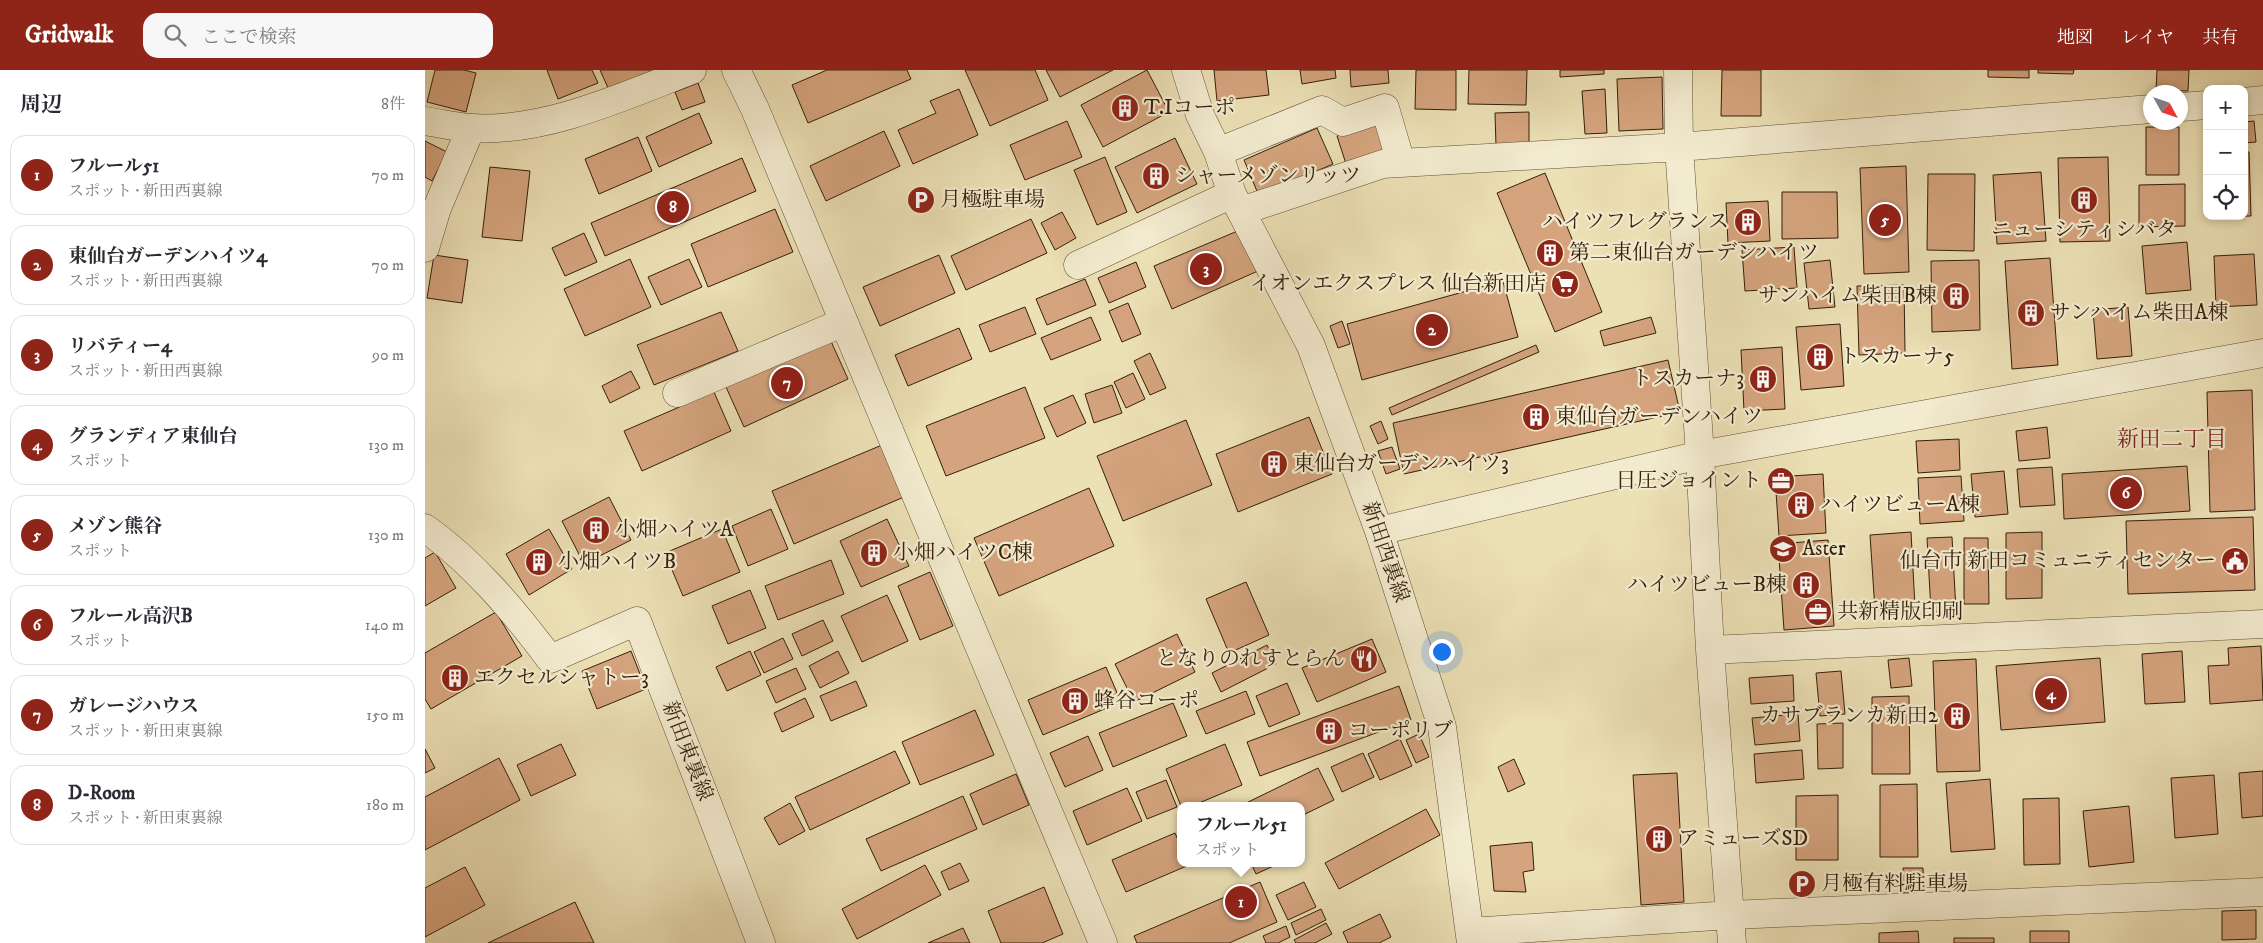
<!DOCTYPE html>
<html lang="ja">
<head>
<meta charset="utf-8">
<style>
	:root { --surface:#fff; --page:#f7f7f7; --text:#2b2b33; --muted:#7c7c81; --line:#e1e1e2; --accent:#8f2418 }
	body { margin:0; font-family:"IM FELL DW Pica","Noto Serif JP",serif; background:var(--page); color:var(--text) }
	.controls { position:absolute; right:15px; top:15px; display:grid; overflow:hidden; border-radius:10px; box-shadow:0 2px 8px #0003 }
	.controls button { width:45px; height:45px; display:grid; place-items:center; padding:0; border:0; border-bottom:1px solid var(--line); background:var(--surface); color:var(--text); font:25px sans-serif }
	.compass { position:absolute; left:1718px; top:15px; width:45px; height:45px; border-radius:50%; background:var(--surface); box-shadow:0 2px 8px #0003; rotate:130deg }
	.you { position:absolute; left:1016px; top:581px; width:18px; height:18px; margin:-12px; border:4px solid #fff; border-radius:50%; background:#1a73e8; box-shadow:0 0 0 8px #1a73e833 }
	.badge { display:grid; place-items:center; width:32px; height:32px; border-radius:50%; background:var(--accent); color:#fff; font-size:16px; font-weight:700 }
	.pin { position:absolute; translate:-50% -50%; border:2px solid #fff; box-shadow:0 1px 5px #0006 }
	.popup { position:absolute; left:752px; top:732px; width:128px; height:65px; box-sizing:border-box; display:grid; place-content:center; border-radius:10px; background:var(--surface); filter:drop-shadow(0 1px 4px #0005); font-size:16px; white-space:nowrap; color:var(--muted) }
	.popup b { font-size:19px; color:var(--text) }
	.popup::after { content:''; position:absolute; left:50%; top:100%; margin-left:-10px; border:10px solid transparent; border-top-color:var(--surface) }
	.list { margin:0; padding:0; list-style:none }
	h2 { display:flex; justify-content:space-between; align-items:center; height:65px; margin:0; padding:0 20px; font-size:21px }
	h2 small { font-size:16px; font-weight:400; color:var(--muted) }
	.list li { display:grid; grid-template-columns:32px 1fr auto; gap:15px; align-items:center; box-sizing:border-box; height:80px; margin:0 10px 10px; padding:0 10px; border:1px solid var(--line); border-radius:15px }
	.list b { display:block; font-size:19px; white-space:nowrap }
	.list p { margin:0; font-size:16px; white-space:nowrap; color:var(--muted) }
	.list em { font-size:16px; font-style:normal; color:var(--muted) }
	.icon { flex:none; width:28px; height:28px; fill:none; stroke:currentColor; stroke-width:2; stroke-linecap:round; stroke-linejoin:round }
	.map { position:relative; flex:none; width:1838px; height:873px; overflow:hidden }
	header { display:flex; align-items:center; gap:30px; box-sizing:border-box; height:70px; padding:0 25px; background:var(--accent); color:#fff }
	header strong { font-size:24px }
	nav { display:flex; gap:28px; margin-inline-start:auto; font-size:18px }
	.search { width:350px; height:45px; background:var(--page); display:flex; align-items:center; gap:12px; box-sizing:border-box; padding:0 18px; border-radius:15px; color:var(--muted); font-size:19px }
	main { display:flex }
	aside { flex:1; background:var(--surface) }
	.map>svg:first-child { display:block }
	.building { fill:#d5a47e; stroke:#331f0a }
	.lines { fill:none; stroke-linecap:round; stroke-linejoin:round }
	.minor-casing { stroke:#614f35; stroke-width:29 }
	.minor { stroke:#f3ebcf; stroke-width:28 }
	.labels { text-anchor:middle; dominant-baseline:central; stroke-width:4.5; stroke-linejoin:round; paint-order:stroke }
	.poi-label { font-size:21px; fill:#331f0a; stroke:#f3ebcf; text-anchor:start }
	.street-label { font-size:21px; fill:#331f0a; stroke:#f3ebcf }
	.neighbourhood-label { font-size:22px; fill:#7a1f14; stroke:#f3ebcf }
</style>
</head>
<body>
<header>
<strong>Gridwalk</strong>
<div class="search"><svg class="icon" aria-label="search" viewBox="0 0 24 24"><circle cx="10" cy="10" r="6"/><path d="M15 15l6 6"/></svg>ここで検索</div>
<nav><a>地図</a><a>レイヤ</a><a>共有</a></nav>
</header>
<main>
<aside>
<h2>周辺<small>8件</small></h2>
<ul class="list">
<li><span class="badge">1</span><div><b>フルール51</b><p>スポット · 新田西裏線</p></div><em>70 m</em></li>
<li><span class="badge">2</span><div><b>東仙台ガーデンハイツ4</b><p>スポット · 新田西裏線</p></div><em>70 m</em></li>
<li><span class="badge">3</span><div><b>リバティー4</b><p>スポット · 新田西裏線</p></div><em>90 m</em></li>
<li><span class="badge">4</span><div><b>グランディア東仙台</b><p>スポット</p></div><em>130 m</em></li>
<li><span class="badge">5</span><div><b>メゾン熊谷</b><p>スポット</p></div><em>130 m</em></li>
<li><span class="badge">6</span><div><b>フルール高沢B</b><p>スポット</p></div><em>140 m</em></li>
<li><span class="badge">7</span><div><b>ガレージハウス</b><p>スポット · 新田東裏線</p></div><em>150 m</em></li>
<li><span class="badge">8</span><div><b>D-Room</b><p>スポット · 新田東裏線</p></div><em>180 m</em></li>
</ul>
</aside>
<div class="map">
<svg width="1838" height="873" viewBox="0 0 1838 873">
	<rect width="100%" height="100%" fill="#ece0b5"/>
	<filter id="stains"><feTurbulence type="fractalNoise" baseFrequency=".004" numOctaves="4"/><feColorMatrix values="0 0 0 0 .2 0 0 0 0 .09 0 0 0 0 .02 0 0 0 .5 -.17"/></filter>
	<radialGradient id="worn" r=".72"><stop offset=".6" stop-color="#630" stop-opacity="0"/><stop offset="1" stop-color="#630" stop-opacity=".3"/></radialGradient>
	<!-- building -->
	<path class="building" d="M10,0H39L51,3L41,42L2,32Z
		M122,0H167L173,13L133,29Z
		M175,0H229V1L184,20Z
		M402,0H482L486,9L383,53L367,15Z
		M540,0H610L623,30L565,56Z
		M621,0H688L635,27Z
		M722,0L744,42L678,77L656,35Z
		M789,0H841L844,25L792,31Z
		M875,0H910L911,8L877,14Z
		M925,0H963L964,13L926,17Z
		M991,0H1031V40L990,39Z
		M1044,0H1102L1101,35L1043,34Z
		M1135,0H1179V4L1135,7Z
		M1297,0H1336V46H1296Z
		M1563,0H1604V8L1563,7Z
		M1613,0H1649L1648,4L1613,3Z
		M1732,0H1764L1763,21L1731,20Z
		M1237,7L1238,59L1194,61L1192,9Z
		M273,13L280,32L257,40L250,22Z
		M534,19L553,65L488,94L473,60L511,43L505,31Z
		M1180,19L1182,63L1160,64L1157,21Z
		M1104,42V75L1071,76L1070,43Z
		M274,43L287,73L234,97L221,67Z
		M642,51L657,87L600,110L585,75Z
		M1829,51L1831,72L1819,73V52Z
		M951,53L961,83L922,97L912,66Z
		M1721,57H1754V105H1721Z
		M892,58L908,94L834,126L819,90Z
		M459,61L475,96L401,131L385,96Z
		M213,67L227,101L174,124L160,89Z
		M750,68L772,114L712,143L690,97Z
		M0,71L22,82L7,111L0,107Z
		M1819,82H1824L1826,146L1786,147L1819,146Z
		M680,87L702,142L672,155L649,100Z
		M1683,87L1685,171L1635,172L1633,88Z
		M317,88L331,121L180,186L166,153Z
		M1481,96L1484,202L1439,204L1435,98Z
		M65,97L105,101L97,171L57,167Z
		M1616,102L1621,171L1572,174L1568,105Z
		M1120,103L1177,242L1130,262L1072,123Z
		M1503,104H1550L1549,181L1502,180Z
		M1760,114V156L1714,157V115Z
		M1357,122H1412L1413,168L1357,169Z
		M1343,131L1345,171L1303,173L1301,133Z
		M350,139L368,182L283,217L266,174Z
		M637,142L651,168L630,180L616,153Z
		M606,149L622,183L541,220L526,186Z
		M815,160L833,201L747,239L729,196Z
		M159,163L172,192L140,206L127,178Z
		M1762,172L1766,220L1721,224L1717,176Z
		M1369,177L1372,218L1320,221L1317,180Z
		M1829,184L1832,235L1791,237L1789,186Z
		M9,185L43,190L37,233L2,228Z
		M514,185L530,223L455,256L438,217Z
		M1625,188L1633,295L1587,299L1580,191Z
		M205,189L226,237L160,266L139,219Z
		M264,189L277,217L236,235L223,207Z
		M1405,190L1410,237L1384,239L1379,193Z
		M1554,190L1555,260L1507,262L1506,191Z
		M711,192L721,217L684,233L673,208Z
		M660,209L671,235L622,255L611,229Z
		M1078,211L1093,267L937,310L922,254Z
		M1479,215L1480,283L1434,285L1432,216Z
		M703,233L716,264L697,272L684,241Z
		M600,237L611,264L565,282L554,255Z
		M1703,237L1707,286L1672,289L1668,240Z
		M296,242L313,281L229,315L212,275Z
		M666,247L676,270L626,290L616,268Z
		M1226,247L1231,263L1179,276L1175,261Z
		M917,251L925,274L913,278L905,256Z
		M1415,254L1419,316L1376,320L1371,257Z
		M534,258L547,289L483,316L470,285Z
		M405,269L423,309L319,357L301,317Z
		M1111,275L1114,282L967,345L964,338Z
		M1357,277L1360,339L1319,341L1316,280Z
		M725,283L741,318L725,325L709,291Z
		M1243,290L1255,342L979,404L968,353Z
		M206,301L215,318L185,333L177,316Z
		M708,303L720,329L701,338L689,312Z
		M687,315L697,343L669,353L660,324Z
		M600,317L620,368L521,406L501,356Z
		M1827,320L1830,440L1785,442L1782,322Z
		M289,322L306,361L217,401L199,361Z
		M648,325L661,353L632,367L619,338Z
		M884,347L907,404L813,442L791,384Z
		M761,350L787,415L698,451L672,386Z
		M956,351L963,369L953,374L945,356Z
		M1622,357L1625,388L1594,391L1591,361Z
		M1534,369L1535,400L1493,403L1491,371Z
		M457,375L479,427L369,474L347,421Z
		M967,377L975,399L961,404L953,381Z
		M1762,396L1765,441L1639,449L1637,404Z
		M1627,397L1630,435L1595,437L1592,399Z
		M1579,401L1583,444L1550,447L1546,404Z
		M1398,404L1401,463L1354,466L1350,407Z
		M1536,406L1539,451L1495,454L1493,408Z
		M664,418L689,476L574,526L549,468Z
		M184,427L206,470L159,494L137,451Z
		M346,439L363,479L323,496L307,456Z
		M1828,447L1830,520L1703,524L1701,451Z
		M462,449L484,496L436,517L415,471Z
		M124,459L147,499L104,525L81,484Z
		M297,459L315,502L258,526L240,483Z
		M1486,462L1490,537L1450,540L1445,465Z
		M1617,462V528L1581,529V463Z
		M1527,467L1531,541L1506,542L1502,468Z
		M1539,468H1563L1564,534H1539Z
		M1403,470L1409,556L1359,560L1353,474Z
		M10,482L31,518L0,536V488Z
		M406,490L419,524L353,550L340,516Z
		M505,502L528,556L495,570L473,516Z
		M821,512L844,565L804,583L781,529Z
		M325,520L341,558L303,574L287,536Z
		M462,525L483,571L437,592L416,546Z
		M71,542L97,586L6,639L0,629V583Z
		M398,550L408,571L377,586L367,564Z
		M752,564L770,602L709,632L690,594Z
		M358,568L368,589L339,603L329,582Z
		M947,569L961,602L892,632L877,598Z
		M842,575L851,594L796,622L787,603Z
		M1836,576L1838,630L1785,634L1783,596L1804,595L1803,578Z
		M206,581L221,619L172,639L157,601Z
		M325,581L336,605L302,621L291,597Z
		M413,581L424,603L395,618L384,596Z
		M1757,581L1760,632L1720,634L1717,584Z
		M1484,588L1487,616L1466,618L1463,590Z
		M1675,588L1680,652L1576,660L1571,596Z
		M1551,589L1555,701L1512,702L1508,591Z
		M681,597L696,632L618,665L603,630Z
		M371,598L381,619L351,633L341,611Z
		M1416,601L1420,644L1395,646L1391,603Z
		M1368,605L1369,631L1326,634L1324,608Z
		M431,611L442,636L406,651L395,626Z
		M862,613L875,644L844,657L831,626Z
		M974,616L986,650L835,706L822,672Z
		M821,621L830,644L781,664L771,641Z
		M1484,626L1485,704H1447V627Z
		M380,628L389,647L357,662L349,643Z
		M748,633L762,666L688,697L674,663Z
		M550,640L569,685L495,715L477,672Z
		M1373,644L1375,671L1330,675L1327,648Z
		M1418,653V698L1393,699L1392,654Z
		M994,664L1004,687L991,693L981,670Z
		M663,666L678,700L640,717L625,683Z
		M975,669L987,696L955,710L943,684Z
		M136,674L151,705L106,726L92,695Z
		M800,674L817,715L767,736H756L741,699Z
		M0,679L10,698L0,703Z
		M1377,680L1379,709L1331,713L1329,684Z
		M470,681L485,713L385,760L370,727Z
		M938,683L949,707L917,722L906,697Z
		M74,688L95,730L0,780V727Z
		M1089,689L1100,714L1083,722L1073,697Z
		M893,698L909,730L876,746V736H815Z
		M1838,701V746L1817,748L1814,703Z
		M1252,703L1259,832L1216,835L1208,705Z
		M591,704L604,735L558,755L545,724Z
		M1789,705L1793,764L1750,768L1746,708Z
		M1565,709L1570,779L1526,782L1521,713Z
		M741,710L752,737L722,749L711,722Z
		M1492,714L1493,787H1455V715Z
		M702,718L717,751L662,775L648,741Z
		M1413,725V790H1371V726Z
		M538,726L552,759L456,801L441,769Z
		M1634,728L1635,794L1599,795L1598,729Z
		M365,733L380,761L354,775L339,748Z
		M1704,736L1709,792L1664,797L1658,741Z
		M1001,739L1015,765L914,819L900,793Z
		M750,763L756,777V793H763L764,795L701,822L687,790Z
		M1107,772L1109,800L1098,802L1101,822L1069,821L1065,776Z
		M535,793L544,811L524,820L516,802Z
		M826,793H855L831,804Z
		M500,795L516,825L432,869L417,839Z
		M40,797L60,835L0,867V818Z
		M1478,798H1498L1499,823H1479Z
		M835,812L852,852L804,873H712L709,866Z
		M879,812L891,837L863,850L851,825Z
		M619,817L638,864L617,873H576L563,841Z
		M150,832L169,873H63Z
		M896,839L901,850L871,865L866,853Z
		M1831,840V869L1797,870V841Z
		M955,844L966,867L954,873H923L918,862Z
		M901,853L907,864L890,873H871L869,870Z
		M861,856L865,867L853,873H841L838,866Z
		M538,858L545,873H503Z
		M1493,861L1494,873H1454V863Z
		M1605,861H1644V873H1605Z
		M1529,868H1569V873H1529Z"/>
	<g class="lines">
		<!-- minor casing -->
		<g class="minor-casing">
			<path id="minor" d="M311,0L330,39L678,873
				M761,0L775,45L793,82L807,124L886,276L954,461L1017,657L1046,873
				M1253,0L1254,77L1275,385L1285,580L1307,873
				M1819,32L1838,30
				M1756,37L1782,35
				M0,51C15,53 30,57 46,58C120,63 199,26 267,0
				M793,82L897,40L918,52L960,38L976,93
				M816,141L958,94L1254,77L1726,39
				M0,178L12,138L46,58
				M653,195L807,124
				M252,323L419,252
				M0,458C49,493 89,541 125,589L212,551L336,873
				M954,461L1275,385L1838,283
				M1285,580L1838,554
				M1045,862L1306,845L1838,822"/>
		</g>
		<!-- minor -->
		<use href="#minor" class="minor"/>
	</g>
	<!-- icons -->
	<defs>
		<g id="building-disc" transform="scale(1.4375)"><circle r="9.5" fill="#8f2418" stroke="#f3ebcf"/><path d="M-4-6H4V6H1V3H-1V6H-4ZM-2.5-4.3h1.7v1.8h-1.7ZM.8-4.3h1.7v1.8H.8ZM-2.5-1h1.7V.8h-1.7ZM.8-1h1.7V.8H.8Z" fill="#fff"/></g>
		<g id="parking-disc" transform="scale(1.4375)"><circle r="9.5" fill="#8f2418" stroke="#f3ebcf"/><path d="M-3.5-5.5H1a3.5 3.5 0 0 1 0 7H-1V5.5H-3.5ZM-1-3.4V-.6H.8a1.4 1.4 0 0 0 0-2.8Z" fill="#fff"/></g>
		<g id="supermarket-disc" transform="scale(1.4375)"><circle r="9.5" fill="#8f2418" stroke="#f3ebcf"/><path d="M-6-5.5h2.5l.6 2H6L4.5 2H-2.5L-4.4-4H-6ZM-1.5 3.2a1.3 1.3 0 1 0 .1 0ZM3 3.2a1.3 1.3 0 1 0 .1 0Z" fill="#fff"/></g>
		<g id="office-disc" transform="scale(1.4375)"><circle r="9.5" fill="#8f2418" stroke="#f3ebcf"/><path d="M-6-3h4V-5.5h4V-3h4V5H-6ZM-1-4.5V-3h2v-1.5ZM-6 0V1H6V0Z" fill="#fff"/></g>
		<g id="school-disc" transform="scale(1.4375)"><circle r="9.5" fill="#8f2418" stroke="#f3ebcf"/><path d="M0-5L7-2L0 1L-7-2ZM-4 1L0 2.5L4 1V4Q0 6-4 4Z" fill="#fff"/></g>
		<g id="civic-disc" transform="scale(1.4375)"><circle r="9.5" fill="#8f2418" stroke="#f3ebcf"/><path d="M-.6-6.5H3V-4.5H.6V-3L4-1V1h2V6H-6V1h2V-1L-.6-3ZM-1.2 2.5V6h2.4V2.5Z" fill="#fff"/></g>
		<g id="restaurant-disc" transform="scale(1.4375)"><circle r="9.5" fill="#8f2418" stroke="#f3ebcf"/><path d="M-5-6h1v4h1v-4h1v4h1v-4h1v5L-1.5 .5V6h-2V.5L-5-1ZM5-6V6H3V1.5H1.5Q1.5-4 5-6Z" fill="#fff"/></g>
	</defs>
	<g fill-rule="evenodd">
		<use href="#building-disc" x="700" y="38"/>
		<use href="#building-disc" x="731" y="106"/>
		<use href="#parking-disc" x="496" y="130"/>
		<use href="#building-disc" x="1659" y="130"/>
		<use href="#building-disc" x="1323" y="152"/>
		<use href="#building-disc" x="1125" y="183"/>
		<use href="#supermarket-disc" x="1140" y="214"/>
		<use href="#building-disc" x="1531" y="226"/>
		<use href="#building-disc" x="1606" y="243"/>
		<use href="#building-disc" x="1395" y="287"/>
		<use href="#building-disc" x="1338" y="309"/>
		<use href="#building-disc" x="1111" y="347"/>
		<use href="#building-disc" x="849" y="394"/>
		<use href="#office-disc" x="1356" y="411"/>
		<use href="#building-disc" x="1376" y="435"/>
		<use href="#building-disc" x="171" y="460"/>
		<use href="#school-disc" x="1358" y="479"/>
		<use href="#building-disc" x="449" y="483"/>
		<use href="#civic-disc" x="1810" y="491"/>
		<use href="#building-disc" x="114" y="492"/>
		<use href="#building-disc" x="1381" y="515"/>
		<use href="#office-disc" x="1393" y="542"/>
		<use href="#restaurant-disc" x="939" y="589"/>
		<use href="#building-disc" x="30" y="608"/>
		<use href="#building-disc" x="650" y="631"/>
		<use href="#building-disc" x="1532" y="646"/>
		<use href="#building-disc" x="904" y="661"/>
		<use href="#building-disc" x="1234" y="769"/>
		<use href="#parking-disc" x="1377" y="814"/>
	</g>
	<g class="labels">
		<!-- poi labels -->
		<g class="poi-label">
			<text x="719" y="38">T.Iコーポ</text>
			<text x="750" y="106">シャーメゾンリッツ</text>
			<text x="515" y="130">月極駐車場</text>
			<text x="1304" y="152" text-anchor="end">ハイツフレグランス</text>
			<text x="1659" y="160" text-anchor="middle">ニューシティシバタ</text>
			<text x="1144" y="183">第二東仙台ガーデンハイツ</text>
			<text x="1121" y="214" text-anchor="end">イオンエクスプレス 仙台新田店</text>
			<text x="1512" y="226" text-anchor="end">サンハイム柴田B棟</text>
			<text x="1625" y="243">サンハイム柴田A棟</text>
			<text x="1414" y="287">トスカーナ5</text>
			<text x="1319" y="309" text-anchor="end">トスカーナ3</text>
			<text x="1130" y="347">東仙台ガーデンハイツ</text>
			<text x="868" y="394">東仙台ガーデンハイツ3</text>
			<text x="1337" y="411" text-anchor="end">日圧ジョイント</text>
			<text x="1395" y="435">ハイツビューA棟</text>
			<text x="190" y="460">小畑ハイツA</text>
			<text x="1377" y="479">Aster</text>
			<text x="468" y="483">小畑ハイツC棟</text>
			<text x="1791" y="491" text-anchor="end">仙台市 新田コミュニティセンター</text>
			<text x="133" y="492">小畑ハイツB</text>
			<text x="1362" y="515" text-anchor="end">ハイツビューB棟</text>
			<text x="1412" y="542">共新精版印刷</text>
			<text x="920" y="589" text-anchor="end">となりのれすとらん</text>
			<text x="49" y="608">エクセルシャトー3</text>
			<text x="669" y="631">蜂谷コーポ</text>
			<text x="1513" y="646" text-anchor="end">カサブランカ新田2</text>
			<text x="923" y="661">コーポリブ</text>
			<text x="1253" y="769">アミューズSD</text>
			<text x="1396" y="814">月極有料駐車場</text>
		</g>
		<!-- street labels -->
		<g class="street-label">
			<text transform="translate(960 482) rotate(71)">新田西裏線</text>
			<text transform="translate(262 681) rotate(69)">新田東裏線</text>
		</g>
		<!-- neighbourhood labels -->
		<g class="neighbourhood-label">
			<text x="1747" y="369">新田二丁目</text>
		</g>
	</g>
	<rect width="100%" height="100%" filter="url(#stains)"/>
	<rect width="100%" height="100%" fill="url(#worn)"/>
</svg>
<div class="controls">
<button>+</button>
<button>−</button>
<button><svg class="icon" aria-label="locate" viewBox="0 0 24 24"><circle cx="12" cy="12" r="6"/><path d="M12 2v4M12 18v4M2 12h4M18 12h4"/></svg></button>
</div>
<svg class="compass" viewBox="-18 -18 36 36"><path d="M0-13l5 13h-10z" fill="#e53935"/><path d="M0 13l5-13h-10z" fill="#7c7c81"/></svg>
<div class="you"></div>
<div class="pin badge" style="left:816px;top:832px">1</div>
<div class="popup"><b>フルール51</b>スポット</div>
<div class="pin badge" style="left:1007px;top:260px">2</div>
<div class="pin badge" style="left:781px;top:199px">3</div>
<div class="pin badge" style="left:1626px;top:624px">4</div>
<div class="pin badge" style="left:1460px;top:150px">5</div>
<div class="pin badge" style="left:1701px;top:423px">6</div>
<div class="pin badge" style="left:362px;top:313px">7</div>
<div class="pin badge" style="left:248px;top:137px">8</div>
</div>
</main>
</body>
</html>
